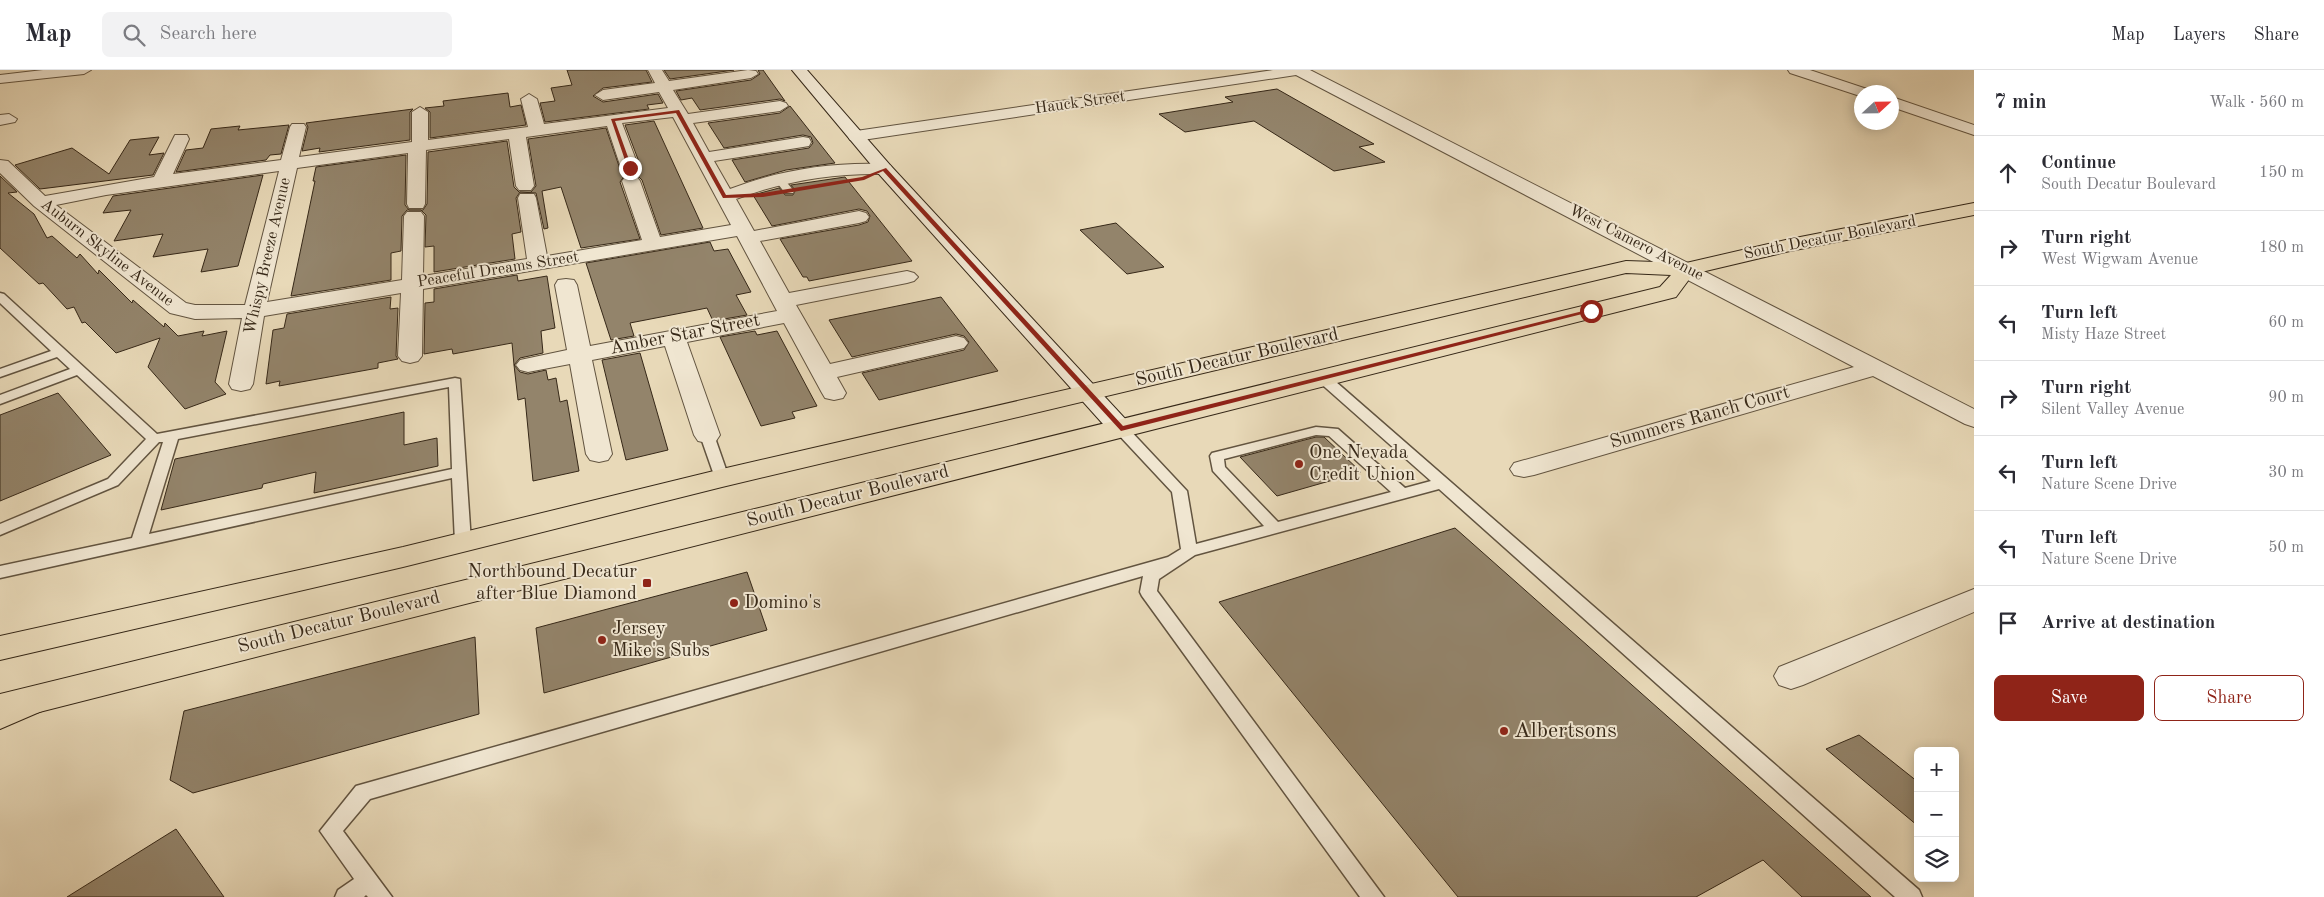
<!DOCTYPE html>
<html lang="en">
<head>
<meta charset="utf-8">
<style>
	:root { --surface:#fff; --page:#f2f2f3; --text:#2b2b33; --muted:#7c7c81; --line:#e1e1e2; --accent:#8f2418 }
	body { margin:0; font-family:"Old Standard TT",serif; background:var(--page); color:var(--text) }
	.controls { position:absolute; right:15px; bottom:15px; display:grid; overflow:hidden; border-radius:8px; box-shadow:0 2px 12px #0003 }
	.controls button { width:45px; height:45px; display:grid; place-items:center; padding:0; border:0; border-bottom:1px solid var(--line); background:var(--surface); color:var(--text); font:25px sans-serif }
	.compass { position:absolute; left:1854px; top:15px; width:45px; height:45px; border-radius:50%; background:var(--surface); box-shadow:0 2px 12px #0003; rotate:68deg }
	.stop { position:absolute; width:15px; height:15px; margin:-11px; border:4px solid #8f2418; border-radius:50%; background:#fff }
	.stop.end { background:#8f2418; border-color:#fff; box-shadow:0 1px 5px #0008 }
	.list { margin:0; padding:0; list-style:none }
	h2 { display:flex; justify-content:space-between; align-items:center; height:65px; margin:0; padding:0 20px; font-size:21px }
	h2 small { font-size:16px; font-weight:400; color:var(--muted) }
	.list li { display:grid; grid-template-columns:32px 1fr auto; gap:15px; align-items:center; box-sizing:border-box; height:75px; padding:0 20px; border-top:1px solid var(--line) }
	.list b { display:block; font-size:19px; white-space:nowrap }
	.list p { margin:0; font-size:16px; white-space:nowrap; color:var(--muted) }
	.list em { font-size:16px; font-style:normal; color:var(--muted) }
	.actions { display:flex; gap:10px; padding:15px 20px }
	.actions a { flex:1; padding:11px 0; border:1px solid var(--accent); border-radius:8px; text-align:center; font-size:18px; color:var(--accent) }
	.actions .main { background:var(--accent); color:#fff }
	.icon { flex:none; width:28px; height:28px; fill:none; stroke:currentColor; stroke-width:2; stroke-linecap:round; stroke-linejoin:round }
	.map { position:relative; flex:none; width:1974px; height:827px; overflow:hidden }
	header { display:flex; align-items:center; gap:30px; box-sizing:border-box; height:70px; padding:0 25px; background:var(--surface); border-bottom:1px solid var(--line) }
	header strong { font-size:24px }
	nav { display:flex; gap:28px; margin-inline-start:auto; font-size:18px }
	.search { width:350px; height:45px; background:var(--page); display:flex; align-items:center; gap:12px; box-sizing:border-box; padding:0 18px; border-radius:8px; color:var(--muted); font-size:19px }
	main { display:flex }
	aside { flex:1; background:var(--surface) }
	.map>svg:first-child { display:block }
	.building { fill:#93846b; stroke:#362818 }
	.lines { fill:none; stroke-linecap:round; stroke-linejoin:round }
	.lane-casing { stroke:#625440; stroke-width:3 }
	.street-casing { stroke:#625440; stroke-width:2 }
	.secondary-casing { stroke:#362818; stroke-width:2 }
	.primary-casing { stroke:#362818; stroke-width:2 }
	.highway-casing { stroke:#362818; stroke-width:2 }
	.lane { fill:#f0e6d1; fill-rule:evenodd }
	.street { fill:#f0e6d1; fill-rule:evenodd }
	.secondary { fill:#f0e6d1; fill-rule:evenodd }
	.primary { fill:#e8d9b8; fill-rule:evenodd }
	.highway { fill:#e8d9b8; fill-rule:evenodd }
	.route { fill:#8f2418 }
	.poi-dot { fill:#8f2418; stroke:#f0e6d1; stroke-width:2 }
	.labels { text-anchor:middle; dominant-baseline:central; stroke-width:4; stroke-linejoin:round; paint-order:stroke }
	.far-street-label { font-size:16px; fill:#362818; stroke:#f0e6d1 }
	.street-label { font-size:19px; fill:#362818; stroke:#f0e6d1 }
	.poi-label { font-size:19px; fill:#362818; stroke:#f0e6d1; text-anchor:start }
	.near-poi-label { font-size:22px; fill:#362818; stroke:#f0e6d1; text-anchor:start }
</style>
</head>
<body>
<header>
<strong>Map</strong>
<div class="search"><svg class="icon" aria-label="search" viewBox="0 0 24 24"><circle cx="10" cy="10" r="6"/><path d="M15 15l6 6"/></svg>Search here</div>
<nav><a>Map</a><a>Layers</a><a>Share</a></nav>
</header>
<main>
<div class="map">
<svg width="1974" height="827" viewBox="0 0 1974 827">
	<rect width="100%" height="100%" fill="#e8d9b8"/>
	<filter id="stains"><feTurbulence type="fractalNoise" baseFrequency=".004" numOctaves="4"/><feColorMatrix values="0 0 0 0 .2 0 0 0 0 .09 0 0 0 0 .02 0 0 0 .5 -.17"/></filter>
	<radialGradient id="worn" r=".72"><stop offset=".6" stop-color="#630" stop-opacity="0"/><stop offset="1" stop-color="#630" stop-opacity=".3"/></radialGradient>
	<!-- building -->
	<path class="building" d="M567,0H646L652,12L603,18L593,26L603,32L658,24L663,33L647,35L649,39L545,52L540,33L555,31L551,18L572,15Z
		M664,0H734L670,9Z
		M758,0H763L785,31L780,29L700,40L692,28L681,30L676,21L751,10L760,4Z
		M1277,19L1374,74L1359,77L1385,92L1334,101L1254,51L1185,62L1159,44L1233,32L1225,27Z
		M508,23L510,37L521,35L526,55L430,68V42L425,38L444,36L443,31Z
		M790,36L835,93L786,100L745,112L732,90L809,78L813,73L811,67L803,65L724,78L708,53L780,43Z
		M413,39L410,42V70L319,82L320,78L302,81L308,57L306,53Z
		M654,51L703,158L661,165L642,110L637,105H625L620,112L640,169L581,178L561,117L542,121L548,158L544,159L536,123L520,122L516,128L521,162L512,164L515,189L434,202V176L425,177L426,145L421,140H407L402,146L401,181L391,183V210L291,226L315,111H313L316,97L406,85L405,135L409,140H423L427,134L428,82L507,71L514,117L519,122H531L536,116L528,69L606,58L620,99L624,104H636L641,97L625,55Z
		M289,55L281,84L270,85L266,90L176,102L186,80L203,78L211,59L240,56L238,60Z
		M159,67L149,85L164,83L153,105L40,119L15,95L72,78L109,104L130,70Z
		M263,105L238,196L201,202L208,179L153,187L163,164L114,171L131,140L103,143L113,126Z
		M0,106L17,122L8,123L34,144L47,168L52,166L77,188L80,184L98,204L99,200L132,233L133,230L164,257L165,253L178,266L204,261L202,266L227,261L215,312L226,324L185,339L148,297L160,268L116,283L85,252L82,253L74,237L67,239L43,213L39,214L0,178Z
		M845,107L912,191L809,211L807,207H803L780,169L859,155L868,152L870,146L867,141L859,139L772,156L753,125L779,118L785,125H793L795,120L791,115Z
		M1116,153L1164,197L1127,204L1080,160Z
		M710,172L714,181L728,179L744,209L751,222L736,225L747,245L713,251L707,238L630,253L634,266L611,270L586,193Z
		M517,205L518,211L547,206L555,258L541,261L543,283L520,288L514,295L512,273L453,284L452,279L424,284L425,233L434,232V219Z
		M391,227L390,239L398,238L396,286L398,289L378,293V298L279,316L280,311L266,314L273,260L284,258L287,244Z
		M941,227L998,301L879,330L862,303L964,280L969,272L964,266L956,264L852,287L829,250Z
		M755,261L757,265L777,261L817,336L792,342L795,348L761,356L720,267Z
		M640,283L668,380L626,390L602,290Z
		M514,295L520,302L528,304L546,300L548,310L556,308L560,332L567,330L579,401L533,411L525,328L518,330Z
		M58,323L111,385L0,431V345Z
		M404,342V375L437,368L438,396L314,423L316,402L263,414L262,418L161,440L175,389Z
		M1316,367H1324L1361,402L1277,426L1240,387Z
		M1455,458L1871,827H1802L1763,790L1696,827H1458L1219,532Z
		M747,502L767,560L544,623L536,558Z
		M475,567L479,644L193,723L170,710L184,641Z
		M1859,665L1918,712V756L1826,679Z
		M176,759L224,827H67Z"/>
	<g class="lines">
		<!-- lane casing -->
		<g class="lane-casing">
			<path id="lane" d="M777,108H783L794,121L793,123H785L775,110Z
				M0,223L4,224L157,364L455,308L460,309L471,472L469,476H457L455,472L452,408L0,508V496L132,468L163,372H159L118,415L0,465V454L108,409L146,369L77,305L0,334V325L70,299L57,287L0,307V299L51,281L0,233ZM449,317L452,399L149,464L178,369Z
				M1323,304L1328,305L1919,820L1922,827H1895L1439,419L1195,485L1159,509L1157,521L1384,827H1360L1142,526L1140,522L1143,506L370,729L343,761L392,827H368L366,825L364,827H335L338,820L354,809L320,761L356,716L1168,487L1181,479L1172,422L1116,362L1114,359L1116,356H1126L1187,421L1196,474L1264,456L1213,401L1210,386L1212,383L1316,357L1338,359L1405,418L1431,411L1318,311L1316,308L1318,305ZM1316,365L1329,366L1391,422L1278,452L1225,397L1224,389Z
				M707,361L714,365L729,408L727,411L722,413L715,408L700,365Z"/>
		</g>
		<!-- street casing -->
		<g class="street-casing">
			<path id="street" d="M43,0H91L84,4L0,13V5Z
				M648,0H662L669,11L748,0L756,1L758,4L751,8L673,20L688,44L780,31L786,33L788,36L780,41L693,53L709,82L803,67L809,68L811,72L809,76L803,77L714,91L730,119C779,100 831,92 884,94L890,95L893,99L890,103L884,104C833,103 784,111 736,129L754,161L859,141L866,143L869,147L866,151L859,153L760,171L789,223L907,201L914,203L918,207L914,211L907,213L796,235L830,294L956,266L964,268L968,273L964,278L837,307L846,323L843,328L834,330L825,328L822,323L784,253L687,272L720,365L716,371L707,373L698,371L694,365L665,276L592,290L612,384L608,390L599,392L590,390L586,384L570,294L528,302L520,300L516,295L520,290L567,280L555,215L558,210L566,209L574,210L577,215L590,276L777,241L737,166L423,219L422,286L418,291L410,293L402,291L398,286L401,223L264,246L253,314L250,319L241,321L232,319L229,314L242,248L195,249L170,243L34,136L0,103V90L8,91L45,126L154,107L175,65H187L189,69L173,104L281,90L290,57L292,54H304L306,57L299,87L412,72V42L420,37L428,42V70L528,57L521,29L529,24L537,29L544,54L668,38L659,22L603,30L595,25L603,20L655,13ZM673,47L731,155L660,167L640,111L637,107H625L622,111L642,170L547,186L536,128L534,124H520L518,128L527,189L423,206L424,146L421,142H407L404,146L402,210L267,232L297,98L408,83L407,134L409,138H423L425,134L426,80L509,69L516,116L519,120H531L534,116L526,67L607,56L621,98L624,102H636L639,98L622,53ZM279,101L245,235H195L186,233L56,135L106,125Z
				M1273,0H1310L1974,339V357L1965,354L1873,306L1534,405L1524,407L1514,405L1510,399L1514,393L1854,297L1296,5L856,71L850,70L848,66L850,62L856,61Z
				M1788,0H1810L1867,19L1870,22H1862V26L1857,25L1790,3Z
				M1892,27L1974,55V65L1892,37Z
				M9,44L17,49L15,52L0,55V45Z
				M1974,519V542L1803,615L1791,619L1779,615L1774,606L1779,597Z"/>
		</g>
		<!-- secondary casing -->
		<g class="secondary-casing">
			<path id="secondary" d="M792,0H807L890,95L1130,354L1134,359L1130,364L1121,367L1112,364L878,103Z"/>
		</g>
		<!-- primary casing -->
		<g class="primary-casing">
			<path id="primary" d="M1974,133V145L1790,181L1693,204L1676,227L0,652V624L1660,217L1671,205L1626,203L722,417L403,497L0,590V566L403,477L722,399L1626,191L1686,193L1790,169Z"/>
		</g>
		<!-- highway casing -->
		<g class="highway-casing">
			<path id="highway" d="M39,615L51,619L56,628L51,637L0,659V630Z"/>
		</g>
		<!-- lane -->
		<use href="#lane" class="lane"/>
		<!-- street -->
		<use href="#street" class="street"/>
		<!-- secondary -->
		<use href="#secondary" class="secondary"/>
		<!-- primary -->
		<use href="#primary" class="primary"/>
		<!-- highway -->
		<use href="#highway" class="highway"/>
	</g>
	<!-- route -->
	<path class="route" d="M679,40L726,125L763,123L862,107L886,98L1123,356L1591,239L1594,241L1121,361L883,101L864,110L763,127L723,128L676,43L615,51L632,98L628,99L611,49Z"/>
	<!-- markers -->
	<g class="poi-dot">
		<circle cx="1299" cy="394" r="5"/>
		<rect x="642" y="508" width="10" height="10" rx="2.5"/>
		<circle cx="734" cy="533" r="5"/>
		<circle cx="602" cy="570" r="5"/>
		<circle cx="1504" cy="661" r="5"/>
	</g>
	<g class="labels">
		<!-- far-street labels -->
		<g class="far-street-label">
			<text transform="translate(1080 33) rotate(-8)">Hauck Street</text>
			<text transform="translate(1830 168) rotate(-11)">South Decatur Boulevard</text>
			<text transform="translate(1636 173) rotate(27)">West Camero Avenue</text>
			<text transform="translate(107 183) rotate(38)">Auburn Skyline Avenue</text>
			<text transform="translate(268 186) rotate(-77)">Whispy Breeze Avenue</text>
			<text transform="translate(498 200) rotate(-9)">Peaceful Dreams Street</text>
		</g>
		<!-- street labels -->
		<g class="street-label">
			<text transform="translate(685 265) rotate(-11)">Amber Star Street</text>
			<text transform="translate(1237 288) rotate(-13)">South Decatur Boulevard</text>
			<text transform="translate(1700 348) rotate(-16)">Summers Ranch Court</text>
			<text transform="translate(848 427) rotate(-14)">South Decatur Boulevard</text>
			<text transform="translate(339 553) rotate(-14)">South Decatur Boulevard</text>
		</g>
		<!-- poi labels -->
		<g class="poi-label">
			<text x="1309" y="383">One Nevada<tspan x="1309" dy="22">Credit Union</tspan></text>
			<text x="637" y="502" text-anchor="end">Northbound Decatur<tspan x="637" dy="22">after Blue Diamond</tspan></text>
			<text x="744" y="533">Domino's</text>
			<text x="612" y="559">Jersey<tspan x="612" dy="22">Mike's Subs</tspan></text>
		</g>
		<!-- near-poi labels -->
		<g class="near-poi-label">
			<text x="1514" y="661">Albertsons</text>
		</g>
	</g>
	<rect width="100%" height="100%" filter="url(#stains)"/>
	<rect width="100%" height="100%" fill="url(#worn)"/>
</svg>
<div class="controls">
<button>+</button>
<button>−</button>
<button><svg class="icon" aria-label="layers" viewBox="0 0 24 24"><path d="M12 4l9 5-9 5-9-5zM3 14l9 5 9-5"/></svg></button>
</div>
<svg class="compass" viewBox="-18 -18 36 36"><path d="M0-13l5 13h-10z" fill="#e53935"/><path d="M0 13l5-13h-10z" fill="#7c7c81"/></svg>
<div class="stop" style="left:1591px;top:241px"></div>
<div class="stop end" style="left:630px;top:98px"></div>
</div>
<aside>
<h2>7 min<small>Walk · 560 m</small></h2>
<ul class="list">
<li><svg class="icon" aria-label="ahead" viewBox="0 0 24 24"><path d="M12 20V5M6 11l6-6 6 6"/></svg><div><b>Continue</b><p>South Decatur Boulevard</p></div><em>150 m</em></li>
<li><svg class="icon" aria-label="right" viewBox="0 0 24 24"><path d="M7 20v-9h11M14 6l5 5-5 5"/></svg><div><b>Turn right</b><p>West Wigwam Avenue</p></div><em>180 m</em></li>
<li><svg class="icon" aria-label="left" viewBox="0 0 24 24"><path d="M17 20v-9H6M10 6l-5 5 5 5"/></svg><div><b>Turn left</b><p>Misty Haze Street</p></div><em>60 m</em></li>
<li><svg class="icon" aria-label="right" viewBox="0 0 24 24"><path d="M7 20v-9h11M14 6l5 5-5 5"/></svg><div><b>Turn right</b><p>Silent Valley Avenue</p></div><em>90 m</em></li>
<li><svg class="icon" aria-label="left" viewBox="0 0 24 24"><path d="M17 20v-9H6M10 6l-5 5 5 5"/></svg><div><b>Turn left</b><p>Nature Scene Drive</p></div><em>30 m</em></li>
<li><svg class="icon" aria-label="left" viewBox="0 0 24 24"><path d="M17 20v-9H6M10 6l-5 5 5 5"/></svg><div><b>Turn left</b><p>Nature Scene Drive</p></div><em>50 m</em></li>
<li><svg class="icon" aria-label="arrive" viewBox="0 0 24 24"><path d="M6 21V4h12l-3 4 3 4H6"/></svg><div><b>Arrive at destination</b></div></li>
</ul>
<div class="actions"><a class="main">Save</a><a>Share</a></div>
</aside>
</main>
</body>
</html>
